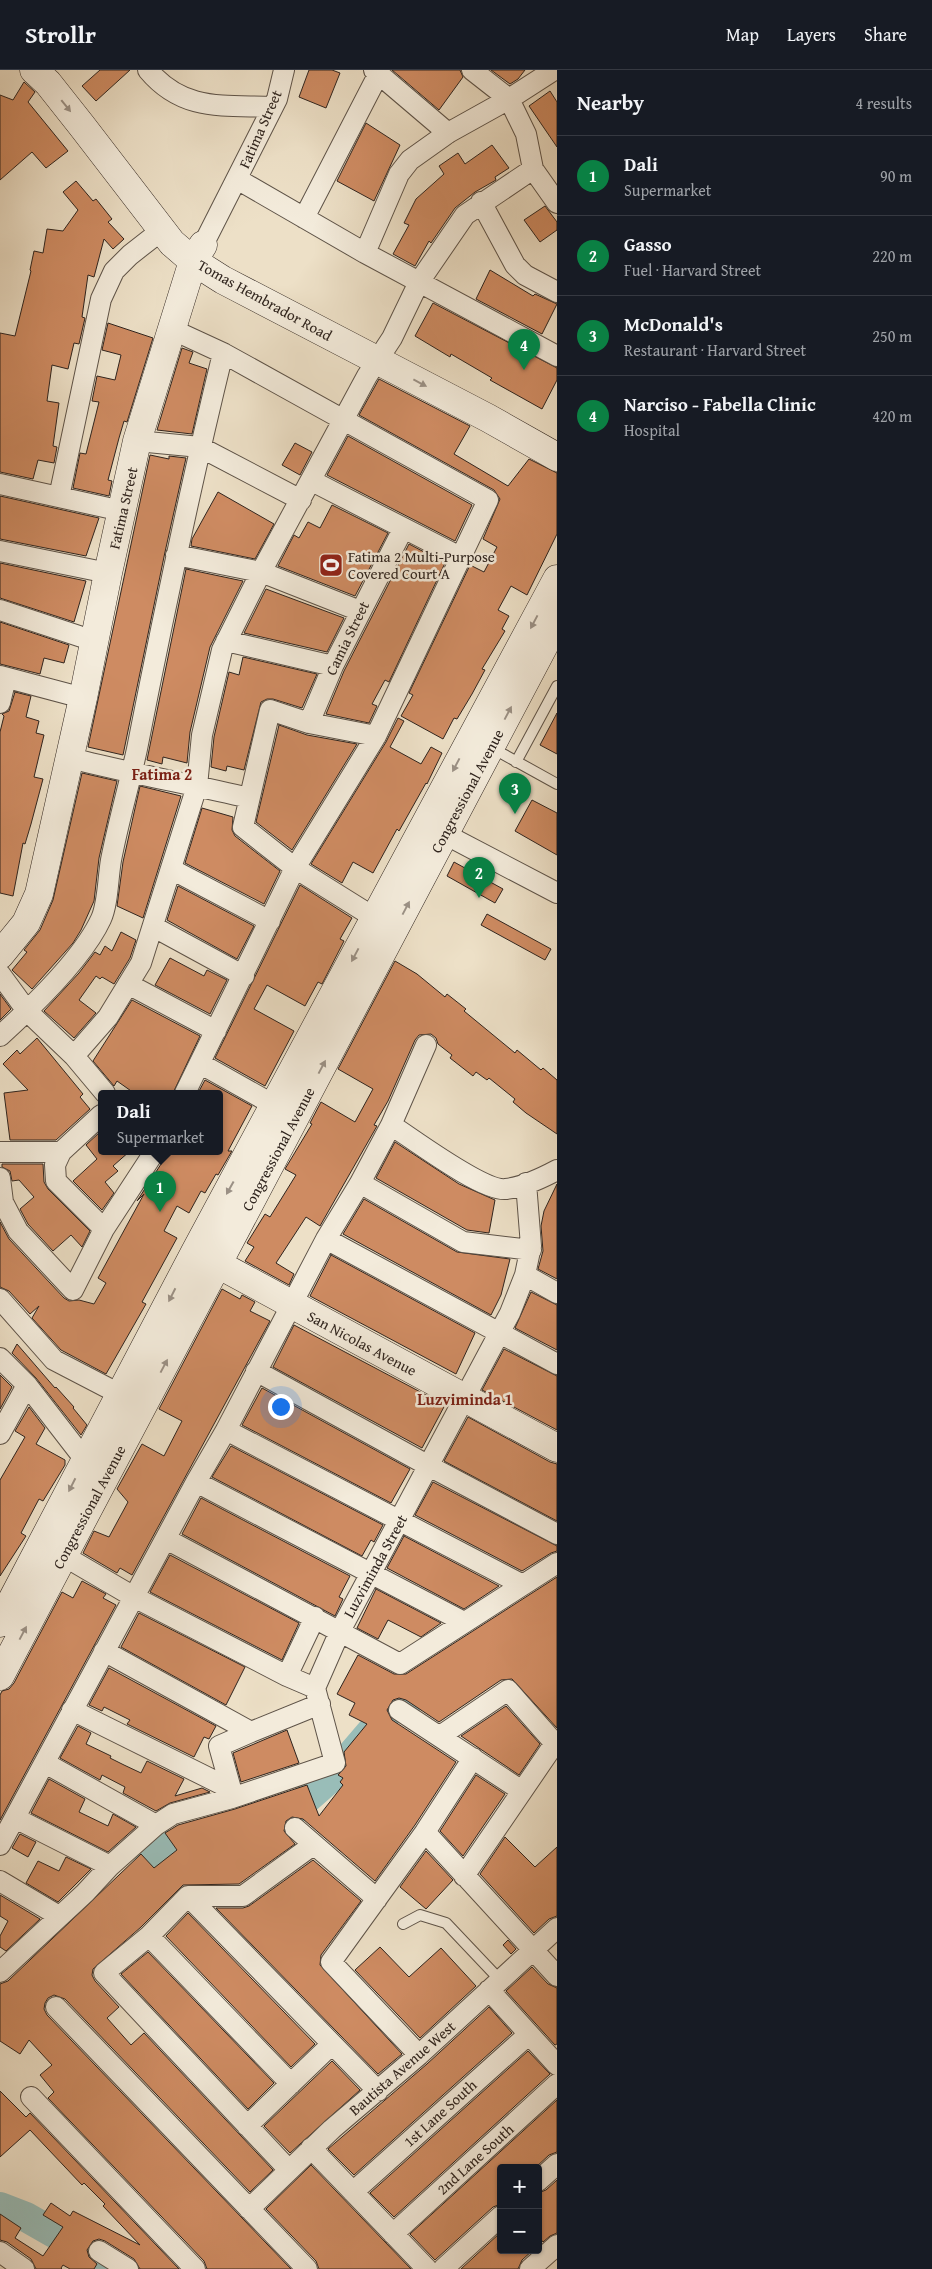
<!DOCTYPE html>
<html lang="en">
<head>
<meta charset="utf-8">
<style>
	:root { --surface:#171b24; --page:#20242c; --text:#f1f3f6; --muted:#9ea1a6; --line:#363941; --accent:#0b8043 }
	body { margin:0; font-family:"Gentium Book Plus",serif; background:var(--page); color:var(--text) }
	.controls { position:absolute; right:15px; bottom:15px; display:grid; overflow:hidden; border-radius:5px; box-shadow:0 1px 4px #0004 }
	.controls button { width:45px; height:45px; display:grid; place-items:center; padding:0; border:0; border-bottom:1px solid var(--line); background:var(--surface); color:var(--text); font:25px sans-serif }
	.you { position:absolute; left:280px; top:1336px; width:18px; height:18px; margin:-12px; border:4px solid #fff; border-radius:50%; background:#1a73e8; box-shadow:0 0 0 8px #1a73e833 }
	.badge { display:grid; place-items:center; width:32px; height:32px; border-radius:50%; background:var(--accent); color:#fff; font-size:16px; font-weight:700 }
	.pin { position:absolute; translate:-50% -41px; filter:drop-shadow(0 1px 2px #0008) }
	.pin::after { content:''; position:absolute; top:26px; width:18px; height:15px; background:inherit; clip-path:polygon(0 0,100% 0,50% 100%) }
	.popup { position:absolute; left:98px; top:1020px; width:125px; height:65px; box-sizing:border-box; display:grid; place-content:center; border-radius:5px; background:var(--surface); filter:drop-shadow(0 1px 4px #0005); font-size:16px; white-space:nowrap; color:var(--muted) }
	.popup b { font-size:19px; color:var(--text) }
	.popup::after { content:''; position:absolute; left:50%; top:100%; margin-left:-10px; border:10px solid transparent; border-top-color:var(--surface) }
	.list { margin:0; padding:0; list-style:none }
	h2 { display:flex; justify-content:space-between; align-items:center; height:65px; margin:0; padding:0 20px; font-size:21px }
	h2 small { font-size:16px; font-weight:400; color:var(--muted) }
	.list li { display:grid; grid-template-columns:32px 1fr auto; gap:15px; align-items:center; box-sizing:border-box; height:80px; padding:0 20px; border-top:1px solid var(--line) }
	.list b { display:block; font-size:19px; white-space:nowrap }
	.list p { margin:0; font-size:16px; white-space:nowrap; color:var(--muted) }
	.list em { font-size:16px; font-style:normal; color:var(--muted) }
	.map { position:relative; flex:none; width:557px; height:2199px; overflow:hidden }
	header { display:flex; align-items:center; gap:30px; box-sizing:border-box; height:70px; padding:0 25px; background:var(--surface); border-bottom:1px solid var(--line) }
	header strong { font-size:24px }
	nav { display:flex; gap:28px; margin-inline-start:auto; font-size:18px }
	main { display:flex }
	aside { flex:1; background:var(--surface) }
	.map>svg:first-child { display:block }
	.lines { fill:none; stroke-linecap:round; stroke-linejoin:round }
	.river { stroke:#99bdb8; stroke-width:30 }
	.building { fill:#ce8b62; stroke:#2f241e }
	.lane-casing { stroke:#5e5348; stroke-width:12 }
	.street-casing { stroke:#5e5348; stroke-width:22 }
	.secondary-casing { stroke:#2f241e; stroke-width:29 }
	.lane { stroke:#f3ebdb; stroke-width:10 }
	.street { stroke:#f3ebdb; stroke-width:20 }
	.secondary { stroke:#f3ebdb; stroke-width:28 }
	.oneway { fill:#9b9186 }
	.labels { text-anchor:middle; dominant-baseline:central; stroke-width:5; stroke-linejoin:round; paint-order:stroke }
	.street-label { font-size:15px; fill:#2f241e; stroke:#f3ebdb }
	.poi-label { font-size:15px; fill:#2f241e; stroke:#f3ebdb; text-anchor:start }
	.neighbourhood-label { font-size:16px; font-weight:bold; fill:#7a1f14; stroke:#f3ebdb }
</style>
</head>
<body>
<header>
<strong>Strollr</strong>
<nav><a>Map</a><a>Layers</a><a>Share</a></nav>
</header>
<main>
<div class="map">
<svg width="557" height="2199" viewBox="0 0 557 2199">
	<rect width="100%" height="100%" fill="#ede0c7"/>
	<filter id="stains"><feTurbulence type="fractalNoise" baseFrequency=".004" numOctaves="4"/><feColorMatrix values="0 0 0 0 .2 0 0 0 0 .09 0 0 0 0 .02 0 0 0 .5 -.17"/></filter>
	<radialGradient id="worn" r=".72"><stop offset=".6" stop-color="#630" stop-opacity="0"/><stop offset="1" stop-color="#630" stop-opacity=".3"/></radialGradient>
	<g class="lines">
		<!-- river -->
		<path class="river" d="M280,1752L336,1703L395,1634L443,1615
			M126,1826L164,1775L214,1777
			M0,2137L26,2147L117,2199"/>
	</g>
	<!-- building -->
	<path class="building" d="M100,0H130L96,31L82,16Z
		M309,0H332L340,3L326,38L299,27Z
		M392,0H460L463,7L439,40Z
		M491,0H525L518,9L510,14Z
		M24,12L35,22L28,32L68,81L46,98L32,82L0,110V25L13,30Z
		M550,21L557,32V77L529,36Z
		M366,53L400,75L374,131L337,111Z
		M492,75L509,98L495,107L496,110L475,122L455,138L431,173L429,171L415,196L393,184L409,155L404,153L416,129L444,104L439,96L458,83L465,94Z
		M76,111L93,131L96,129L112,149L108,152L124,169L113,179L104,169L94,207L88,205L82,247L85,248L79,274L74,273L68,299L52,295L47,331L59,333L53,376L57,377L54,393L38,390L33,409L0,402V263L15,266L31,201L30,200L34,181L43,183L47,159L63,161L78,140L63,122Z
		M545,136L557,152V160L540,172L524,150Z
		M490,200L533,226L535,224L557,234L542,264L476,229Z
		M433,233L557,298V310L542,339L490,310L492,308L451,284L450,287L415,266Z
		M108,253L153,268L127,352L124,351L119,368L108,410L112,411L109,426L73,418L80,383L86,384L99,332L92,331L97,306L115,310L121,285L102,280Z
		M182,278L193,282L189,293L207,299L192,364L157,360Z
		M379,309L470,356L454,384L508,416L529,389L557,403V464L527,525L511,516L498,540L509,546L502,559L505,561L482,599L485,600L472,624L457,649L454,648L443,669L401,646L413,625L409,623L470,495L484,502L497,477L483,469L500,429L494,420L359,345Z
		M348,366L472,435L455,471L327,405Z
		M295,373L312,382L300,405L282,395Z
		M150,385L169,389V386L186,388L165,482L123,685L88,677Z
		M218,422L274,454L255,489L191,476L192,469Z
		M0,426L99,448L86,486L0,469Z
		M332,435L388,463L355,526L278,496L294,465L299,468L308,452L320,458Z
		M409,474L445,493L389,612L385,610L372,634L377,636L369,653L326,644L344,601Z
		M0,493L86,511L74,552L0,528Z
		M186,499L243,511L210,577L190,662L187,693L163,687L162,694L147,690Z
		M266,519L344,548L327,582L244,563Z
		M0,552L69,575L64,593L44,588L40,604L0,594Z
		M243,587L317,604L302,638L273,629H267L261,632L244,700L227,696L226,701L211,697L214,667L229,602L239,605Z
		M15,622L31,626L26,647L39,651L36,663L44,665L34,707L43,709L31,754L25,774L23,773L13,826L0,823V662L4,646L2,644L9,641Z
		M557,643V684L540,675Z
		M398,648L404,651L390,677L421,694L431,677L442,683L427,714L426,713L399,761L397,759L373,803L353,792L342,813L311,794L386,672Z
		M279,655L307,665L357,674L292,780L256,752Z
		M82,703L117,711L99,788L94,831L81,860L73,873L32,919L12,900L27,882L24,880L40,860L53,830Z
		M140,716L181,726L143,848L117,836L123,792Z
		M532,730L557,743V785L515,761Z
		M202,738L233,747L232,760L235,766L280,801L264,834L185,793Z
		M454,792L503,819L495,833L447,806Z
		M300,815L352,848L340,869L344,871L322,914L318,912L305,936L267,915L254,939L294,961L265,1016L215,988Z
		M178,816L254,856L237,889L167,850Z
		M487,844L551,879L545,890L481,855Z
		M121,862L136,870L130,888L114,914L102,907L100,909L96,906L79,930L96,943L74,968L44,941L79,903L95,882L100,885L105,876L112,881Z
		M170,888L204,906L207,900L227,910L210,944L155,915Z
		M395,891L417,904L445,927L447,924L466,939L464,941L515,983L517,980L541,1000L543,998L557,1010V1064L526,1043L513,1032L515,1029L489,1008L487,1010L476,1002L473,1006L450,988L452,985L438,974L436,968L431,964L419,965L415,970L388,1031L374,1055L377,1056L320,1156L306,1147L276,1193L294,1204L289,1215L245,1191L254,1177L247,1173L265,1144L270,1147L296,1105L285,1099L312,1054L310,1053L321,1032L355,1052L373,1019L338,999Z
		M0,924L11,939L0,950Z
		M132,930L200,966L173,1023H134L117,1011L114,1016L93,991Z
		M37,968L83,1024L80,1027L90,1039L56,1070H10L4,1023L28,1020L3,994L17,980L20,984Z
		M205,1010L252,1036L228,1081H232L218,1105L216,1104L205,1123L201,1121L189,1143L177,1136L164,1161L177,1168L142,1232L146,1234L106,1304L61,1280L32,1248L39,1236L30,1244L9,1221L0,1217V1152L9,1169L64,1228L69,1231L79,1230L94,1234L106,1213L98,1208L144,1124L137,1131L165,1088L167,1081H219V1023H198Z
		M101,1061V1081H130L113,1096L118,1101L105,1112L114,1123L102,1140L73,1111L97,1089L86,1075Z
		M395,1072L459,1114L495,1130L489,1163L467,1160L376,1108Z
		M2,1094H43L44,1112L48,1119L90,1161L82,1177L71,1165L53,1181L28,1154L20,1139L34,1127L19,1110L12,1111L10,1101L2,1097Z
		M557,1114V1209L538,1199L543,1181L541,1156L544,1141Z
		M364,1129L457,1182L510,1189L501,1225L491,1245L343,1164Z
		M331,1185L475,1263L456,1304L310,1226Z
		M222,1219L240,1229L242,1225L255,1232L250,1241L270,1251L132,1505L120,1498L117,1503L83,1483L94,1461L109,1467L128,1432L117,1419L142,1374L164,1386L182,1351L159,1339Z
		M531,1222L557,1235V1280L515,1258Z
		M294,1255L445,1335L422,1378L273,1297Z
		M17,1274L55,1318L56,1317L74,1337L73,1338L87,1355L81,1365L36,1308L12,1283Z
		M504,1279L557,1306V1360L482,1320Z
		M0,1305L12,1317L0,1339Z
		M262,1318L410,1399L391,1433L242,1355Z
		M29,1337L45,1358L36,1374L65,1390V1395L43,1431L39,1429L21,1463L26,1466L0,1506V1410L25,1367L15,1361Z
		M468,1347L550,1392L557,1394V1451L444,1391Z
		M231,1376L383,1455L374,1472L371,1470L362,1486L212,1407Z
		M433,1412L557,1476V1481L551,1483L522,1501L415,1445Z
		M201,1428L350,1506L339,1527L343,1529L335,1546L182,1464Z
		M404,1466L499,1516L464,1539L387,1498Z
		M170,1485L299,1553L282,1590L150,1522Z
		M557,1507V1658L512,1609L501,1610L439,1652L406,1630L399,1628L393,1630L387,1640L392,1650L456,1692L415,1755L375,1811L303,1749L292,1747L286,1751L284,1761L295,1774L239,1814L183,1815L141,1857L93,1899L92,1905L95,1911L119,1937L107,1948L131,1975L144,1963L273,2100L250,2122L65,1929L54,1925L48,1928L45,1933L44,1939L47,1945L291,2199H207L204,2191L48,2028L54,2022L40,2005L52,1995L29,1970L20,1984L0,1971V1914L8,1911L141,1784L154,1798L177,1780L165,1763L178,1755L235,1739L307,1715L319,1746L343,1715L340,1712L343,1708L338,1705L346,1696L344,1682L367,1654L349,1645L355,1633L337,1624L358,1585L394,1604H406Z
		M82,1511L106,1524L103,1528L116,1535L0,1750V1625L2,1621L9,1619L14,1613L62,1522L73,1528Z
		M376,1519L441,1553L421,1567L388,1550L378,1569L357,1558Z
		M139,1543L245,1597L226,1635L121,1577Z
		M109,1598L216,1656L209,1669L204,1667L194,1687L127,1654L130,1650L104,1637L102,1641L89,1635Z
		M506,1636L540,1674L519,1705L461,1666Z
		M78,1656L91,1663L86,1674L111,1686L110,1688L124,1695L141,1703L147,1691L184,1709L175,1726L202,1718L210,1722L170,1733L156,1741L123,1723L125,1717L102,1705L100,1710L60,1688Z
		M287,1660L299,1693L241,1712L233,1683Z
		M476,1705L505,1724L463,1786L440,1761Z
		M49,1709L85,1729L79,1742L108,1756L113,1744L136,1757L108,1782L31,1743Z
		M20,1764L36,1772L28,1787L12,1778Z
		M505,1767L535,1797L557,1777V1846L549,1849L534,1863L480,1804Z
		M426,1781L453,1810L426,1839L400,1817Z
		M66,1787L91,1799L58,1832L26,1813L38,1791L59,1801Z
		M313,1790L361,1831L321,1885L320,1895L402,1984L378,2004L216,1838H243L249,1836Z
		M0,1825L40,1849L6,1881L0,1877V1866L8,1851L0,1846Z
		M188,1843L315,1974L291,1997L166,1866Z
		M508,1870L516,1879L511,1884L503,1875Z
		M380,1877L409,1907L441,1878L476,1916L420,1968L355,1900Z
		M148,1882L274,2013L248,2039L121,1904Z
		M532,1897L548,1914L557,1918V1974L555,1975L506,1921Z
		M489,1937L512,1963L354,2105L328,2079L427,1994Z
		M528,1981L550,2004L394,2147L370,2123Z
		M332,1991L360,2020L290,2083L264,2056Z
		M0,2021L26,2047L30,2043L179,2199H140L134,2189L105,2171L99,2169L93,2171L87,2180L89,2187L97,2194L94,2199H70L63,2195L61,2198L62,2199H36L31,2189L7,2172L0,2170V2144L21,2158L15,2168L43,2186L63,2157L43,2145L51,2133L70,2146L73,2141L140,2175L103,2136L105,2134L84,2113L82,2115L30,2060L0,2087Z
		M557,2030V2082L549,2085L535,2098H501V2134L493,2137L435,2190L410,2164Z
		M311,2095L385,2172L411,2199H319L316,2191L266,2139Z
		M557,2110V2163L550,2166L543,2172L538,2166V2123L546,2120Z
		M501,2162V2180H533L522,2190L518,2199H461Z"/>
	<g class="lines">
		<!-- lane casing -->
		<g class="lane-casing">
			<path id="lane" d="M492,678L557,714
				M516,692L557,616
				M403,1854L420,1845L446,1853L500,1910"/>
		</g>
		<!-- street casing -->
		<g class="street-casing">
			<path id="street" d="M148,0C183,42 224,35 272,37
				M374,0L448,63
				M472,0L509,29L526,64L533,99L557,133
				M237,109L365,183L557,286
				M481,132L515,195L525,205L557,222
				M304,148L379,3
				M203,175L277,29L284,0
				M365,183L399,104L410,90L448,63L509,29L554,0
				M171,259L223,283L488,430L376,666L295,798L185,1023
				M137,371L200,377L301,430
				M312,411L460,487
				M0,414L122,441
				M59,427L101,229L114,201L130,185L162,160
				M0,481L108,503
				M176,485L261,502L360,541
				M0,540L94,571
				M226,571L333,596
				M0,606L83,628
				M0,633L6,608
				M309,653L333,596L403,459
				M70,688C129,703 189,714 249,728
				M433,758L557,823
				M171,799L270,851
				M375,848L295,798L243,757L270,640L309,653L376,666
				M154,857L244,906
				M0,904L27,941L74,986L105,1023
				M128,914L216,961
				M0,966C32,937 83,888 101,849C108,834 108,807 111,790C118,753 129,716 137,679C163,546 191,414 223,283
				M74,986L108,947L141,893L197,716L202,665L222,580L261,502L367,306L392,268L419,212L465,145L533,99
				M201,994L274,1035
				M101,1045L61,1082L55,1095L56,1111L104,1159
				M391,1055C413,1069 483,1122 506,1119C523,1117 542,1108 557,1100
				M0,1082H61
				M0,1108L3,1132L18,1161L73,1220L104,1159L155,1081
				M360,1113L463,1172L531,1180
				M326,1169L557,1294
				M525,1205L557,1223
				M0,1229L54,1290L131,1330
				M0,1288L27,1315L85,1390
				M256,1301L429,1396L557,1464
				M226,1360L523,1515
				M0,1364L27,1315
				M196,1412L464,1552
				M166,1469L400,1594L557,1493
				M64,1486L134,1527L287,1606L315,1618L340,1561L510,1243L525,1205L531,1176L526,1113
				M104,1581L251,1662L320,1634
				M287,1606L315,1547
				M72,1640L231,1719L232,1728
				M399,1640L522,1721
				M440,1666L508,1620L557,1676
				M45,1693L156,1755
				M231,1719L219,1676L251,1662
				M15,1748L110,1796
				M295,1758L377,1829
				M425,1762L557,1906
				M0,1775L196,1412L226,1360L326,1169L360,1113L391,1055L426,975
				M464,1806L555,1673
				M0,1811L59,1846
				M188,1826L378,2021
				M149,1866L291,2014
				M0,1902L85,1823L110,1796L156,1755L173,1744L232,1728L335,1693L315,1618
				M489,1920L557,1995
				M56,1937L307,2199
				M419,1985L331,1892L425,1762L473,1688
				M31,2027L195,2199
				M247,2056L332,1974
				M311,2078L427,2199
				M289,2100L104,1903L149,1866L188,1826H243L313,1775
				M538,2111L557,2094
				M353,2122L528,1965
				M249,2139L332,2059L419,1985L557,1858
				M393,2164L557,2014
				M99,2181L128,2199
				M0,2182L24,2199
				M443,2199L501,2146
				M530,2199L557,2175"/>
		</g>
		<!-- secondary casing -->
		<g class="secondary-casing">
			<path id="secondary" d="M34,0L48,13L82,56L172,173L193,191L223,210L488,348L557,387
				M0,885L26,853L39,824L83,628L108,503L137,371L193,191L203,175
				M201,1185L557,1378
				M0,1553L195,1182L557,509
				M0,1606L557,551"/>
		</g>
		<!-- lane -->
		<use href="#lane" class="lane"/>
		<!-- street -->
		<use href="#street" class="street"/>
		<!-- secondary -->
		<use href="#secondary" class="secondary"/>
	</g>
	<!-- one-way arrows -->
	<defs><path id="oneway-solid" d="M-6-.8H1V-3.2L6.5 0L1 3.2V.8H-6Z" transform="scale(1.25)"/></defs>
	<g class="oneway">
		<use href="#oneway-solid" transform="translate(66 36) rotate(51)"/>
		<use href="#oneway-solid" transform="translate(420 313) rotate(28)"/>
		<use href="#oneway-solid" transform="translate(534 552) rotate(118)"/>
		<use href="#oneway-solid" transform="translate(508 643) rotate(-62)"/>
		<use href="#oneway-solid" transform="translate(456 695) rotate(118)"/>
		<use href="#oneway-solid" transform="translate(406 838) rotate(-62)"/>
		<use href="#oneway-solid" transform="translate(355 885) rotate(118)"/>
		<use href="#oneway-solid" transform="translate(322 997) rotate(-62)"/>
		<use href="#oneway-solid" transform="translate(230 1118) rotate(119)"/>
		<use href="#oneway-solid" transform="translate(172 1225) rotate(117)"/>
		<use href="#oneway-solid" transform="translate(164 1296) rotate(-62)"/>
		<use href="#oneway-solid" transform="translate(72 1415) rotate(117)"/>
		<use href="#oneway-solid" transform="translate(23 1563) rotate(-62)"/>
	</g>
	<!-- icons -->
	<defs>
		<g id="stadium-square" transform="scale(1.25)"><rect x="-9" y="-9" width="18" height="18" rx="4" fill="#8f2418" stroke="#f3ebdb"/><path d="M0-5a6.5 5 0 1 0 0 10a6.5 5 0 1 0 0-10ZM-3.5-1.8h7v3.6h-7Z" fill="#fff"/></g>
	</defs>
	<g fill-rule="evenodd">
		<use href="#stadium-square" x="331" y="495"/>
	</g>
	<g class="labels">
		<!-- street labels -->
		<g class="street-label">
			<text transform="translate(260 59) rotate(-66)">Fatima Street</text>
			<text transform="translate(265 230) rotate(29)">Tomas Hembrador Road</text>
			<text transform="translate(123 438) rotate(-77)">Fatima Street</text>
			<text transform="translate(347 568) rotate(-64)">Camia Street</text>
			<text transform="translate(467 721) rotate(-62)">Congressional Avenue</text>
			<text transform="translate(278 1079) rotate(-62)">Congressional Avenue</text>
			<text transform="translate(362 1273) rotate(28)">San Nicolas Avenue</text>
			<text transform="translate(89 1437) rotate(-62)">Congressional Avenue</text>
			<text transform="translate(375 1496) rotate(-61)">Luzviminda Street</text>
			<text transform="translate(402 1998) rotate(-41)">Bautista Avenue West</text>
			<text transform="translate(440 2043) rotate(-42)">1st Lane South</text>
			<text transform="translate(475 2089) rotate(-42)">2nd Lane South</text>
		</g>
		<!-- poi labels -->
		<g class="poi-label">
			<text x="348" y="486">Fatima 2 Multi-Purpose<tspan x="348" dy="17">Covered Court A</tspan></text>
		</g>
		<!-- neighbourhood labels -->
		<g class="neighbourhood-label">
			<text x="162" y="704">Fatima 2</text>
			<text x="465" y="1329">Luzviminda 1</text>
		</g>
	</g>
	<rect width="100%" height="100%" filter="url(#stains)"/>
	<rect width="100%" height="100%" fill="url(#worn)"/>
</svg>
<div class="controls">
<button>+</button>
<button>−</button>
</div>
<div class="you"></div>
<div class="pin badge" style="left:160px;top:1142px">1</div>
<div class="popup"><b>Dali</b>Supermarket</div>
<div class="pin badge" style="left:479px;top:828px">2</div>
<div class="pin badge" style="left:515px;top:744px">3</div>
<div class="pin badge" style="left:524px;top:300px">4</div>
</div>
<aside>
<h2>Nearby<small>4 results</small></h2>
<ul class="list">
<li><span class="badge">1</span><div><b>Dali</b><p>Supermarket</p></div><em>90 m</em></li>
<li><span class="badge">2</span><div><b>Gasso</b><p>Fuel · Harvard Street</p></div><em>220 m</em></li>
<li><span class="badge">3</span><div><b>McDonald's</b><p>Restaurant · Harvard Street</p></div><em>250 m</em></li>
<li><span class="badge">4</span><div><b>Narciso - Fabella Clinic</b><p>Hospital</p></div><em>420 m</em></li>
</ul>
</aside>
</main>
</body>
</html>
